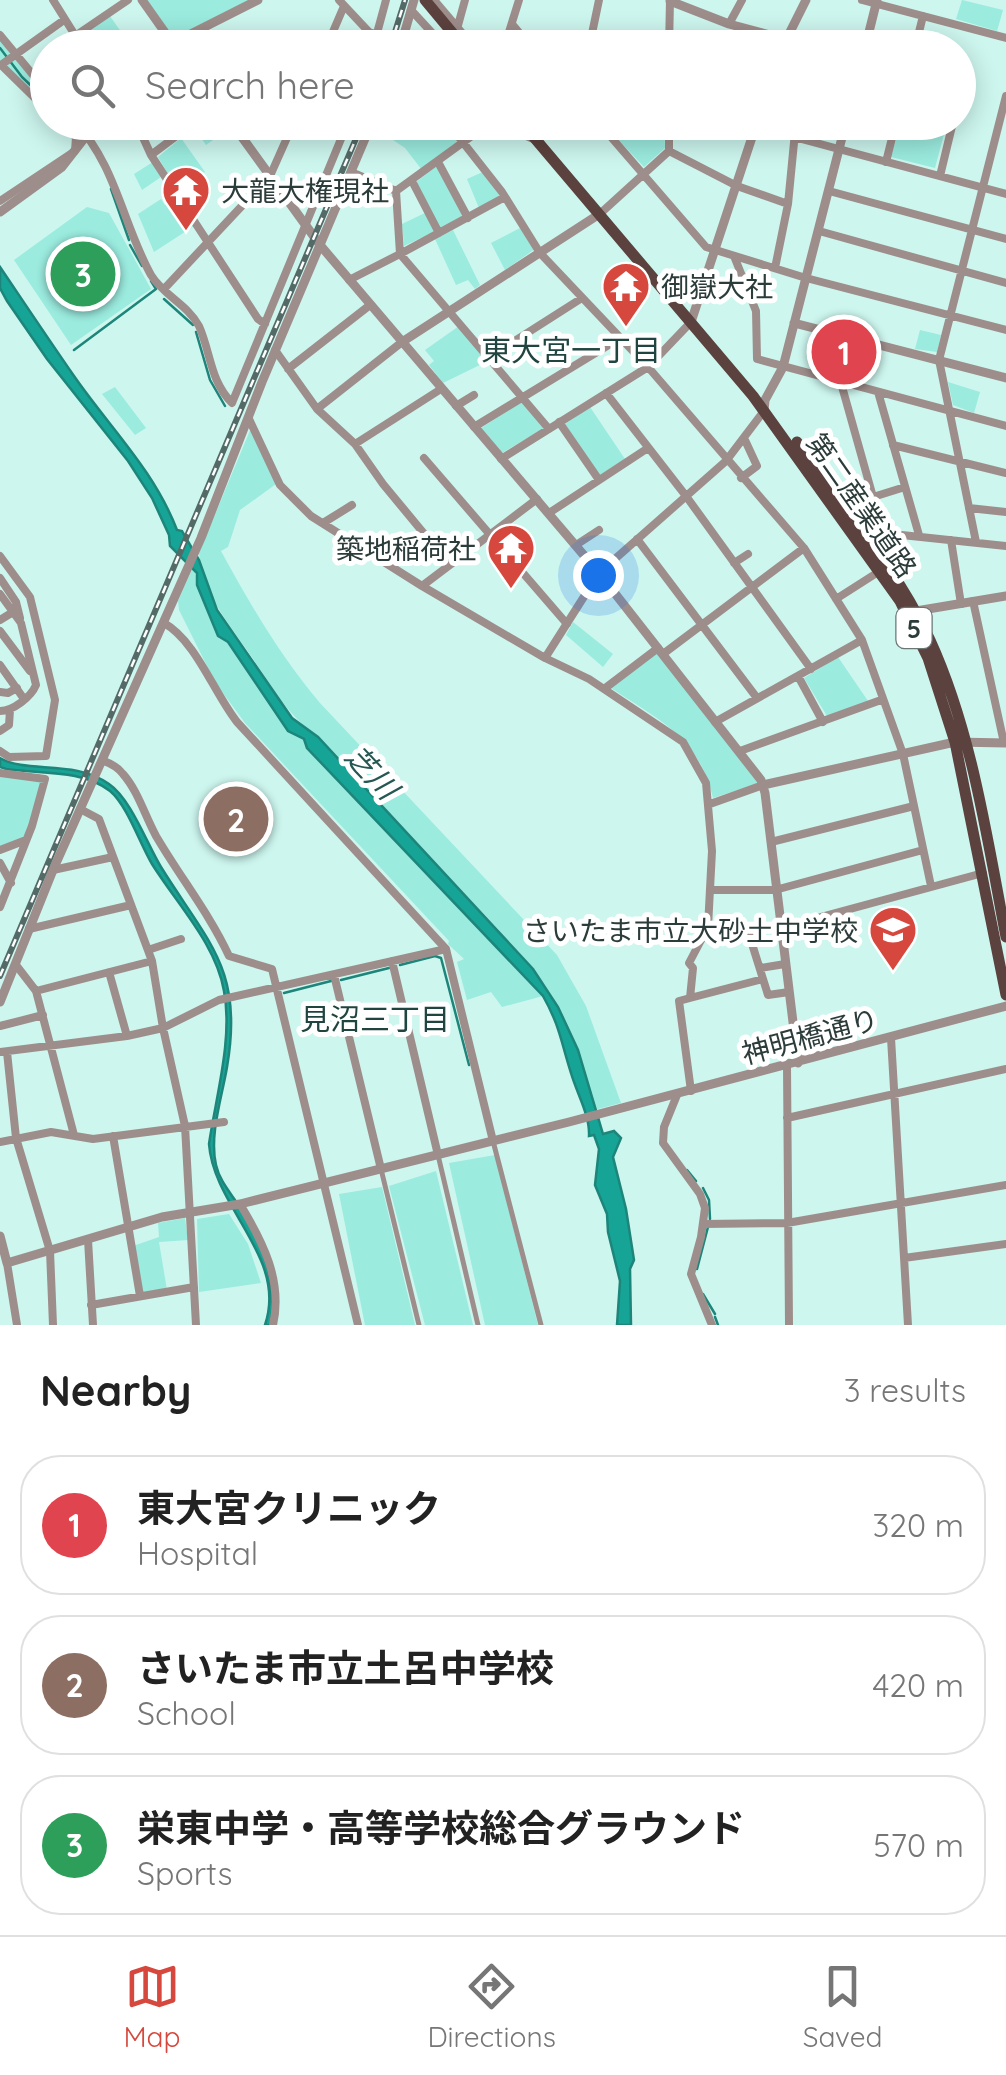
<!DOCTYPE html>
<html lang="en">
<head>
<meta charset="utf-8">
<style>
	:root { --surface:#fff; --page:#f6f6f6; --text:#222; --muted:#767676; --line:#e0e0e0; --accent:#d6483d }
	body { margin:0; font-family:Quicksand,"Noto Sans JP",sans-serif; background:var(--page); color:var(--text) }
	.you { position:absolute; left:598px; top:575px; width:35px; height:35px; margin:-25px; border:8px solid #fff; border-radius:50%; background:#1a73e8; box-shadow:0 0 0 15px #1a73e833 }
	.badge { display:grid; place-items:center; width:65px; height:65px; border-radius:50%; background:var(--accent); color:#fff; font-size:32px; font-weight:700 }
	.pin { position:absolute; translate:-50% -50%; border:5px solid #fff; box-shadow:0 2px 10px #0006 }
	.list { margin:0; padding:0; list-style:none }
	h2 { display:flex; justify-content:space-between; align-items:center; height:130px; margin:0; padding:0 40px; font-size:42px }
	h2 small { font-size:32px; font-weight:400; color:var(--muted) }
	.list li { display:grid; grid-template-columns:65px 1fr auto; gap:30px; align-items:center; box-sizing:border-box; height:140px; margin:0 20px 20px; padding:0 20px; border:2px solid var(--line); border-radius:40px }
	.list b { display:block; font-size:38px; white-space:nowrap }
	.list p { margin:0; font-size:32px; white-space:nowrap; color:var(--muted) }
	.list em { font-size:32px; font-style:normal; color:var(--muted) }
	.icon { flex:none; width:55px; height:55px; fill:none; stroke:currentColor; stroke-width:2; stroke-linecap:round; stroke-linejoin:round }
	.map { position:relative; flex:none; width:1006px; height:1325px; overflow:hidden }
	.search { position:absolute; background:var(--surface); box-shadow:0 5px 25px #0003; left:30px; right:30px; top:30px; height:110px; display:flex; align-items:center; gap:25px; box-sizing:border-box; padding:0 35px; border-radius:55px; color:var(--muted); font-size:38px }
	.sheet { height:610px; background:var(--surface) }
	nav { display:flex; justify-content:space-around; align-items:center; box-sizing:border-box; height:140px; border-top:2px solid var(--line); background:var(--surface); font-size:28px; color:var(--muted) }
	nav a { display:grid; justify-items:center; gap:5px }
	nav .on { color:var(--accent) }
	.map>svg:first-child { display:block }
	.green { fill:#9bebdf }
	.water { fill:#16a496; stroke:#1d857a; stroke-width:2.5 }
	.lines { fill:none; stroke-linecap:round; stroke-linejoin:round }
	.stream { stroke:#1d857a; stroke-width:2.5 }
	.pedestrian { stroke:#9e8e8b; stroke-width:5 }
	.minor { stroke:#9e8e8b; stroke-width:8 }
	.tertiary { stroke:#9e8e8b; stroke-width:9 }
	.primary { stroke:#5c423e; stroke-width:11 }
	.rail-casing { stroke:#546a67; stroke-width:6 }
	.rail { stroke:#fff; stroke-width:2.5; stroke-dasharray:8; stroke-linecap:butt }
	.labels { text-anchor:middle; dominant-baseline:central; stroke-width:10; stroke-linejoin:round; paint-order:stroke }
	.shield { fill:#fff; stroke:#6b7675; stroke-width:2.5 }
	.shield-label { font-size:25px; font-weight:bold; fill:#2c3c3a }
	.poi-label { font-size:28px; fill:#2c3c3a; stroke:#fff; text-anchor:start }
	.street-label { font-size:28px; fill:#2c3c3a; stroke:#fff }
	.neighbourhood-label { font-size:30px; fill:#20443f; stroke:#fff }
	.water-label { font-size:30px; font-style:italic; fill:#255852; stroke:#fff }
</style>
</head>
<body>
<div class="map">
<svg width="1006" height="1325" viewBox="0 0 1006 1325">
	<rect width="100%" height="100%" fill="#cdf6ef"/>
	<!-- green -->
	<path class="green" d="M142,0H253L172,41Z
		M962,0L1003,10L997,31L956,19Z
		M110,16L126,39L114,47L87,48L80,37Z
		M0,36L47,93V111L0,63Z
		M225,122L230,128L206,145L194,128L202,123Z
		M446,122L460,140L422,170L405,148L390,138L404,123Z
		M615,123H664L665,148L644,167L615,136Z
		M901,123H947L935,168L891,157Z
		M181,138L205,172L187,185L184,181L175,186L158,157Z
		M153,162L161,177L142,190L134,174Z
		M438,165L464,216L440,228L416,182Z
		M485,171L501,195L479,208L467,179Z
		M161,199L165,205L176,199L194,226L154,252L138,214Z
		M87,207L109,213L151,289L71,345L14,260Z
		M427,212L436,231L404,246L402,224Z
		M522,227L535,249L505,270L491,243Z
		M453,230L480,285L475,289L468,280L456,285L435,239Z
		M459,326L488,361L443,383L429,365L434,361L425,350Z
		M920,330L941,335L937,352L915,349Z
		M948,382L980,392L974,413L953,405Z
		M115,387L146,428L135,435L102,394Z
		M521,402L544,428L502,453L481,428Z
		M590,407L625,459L599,476L565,424Z
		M251,428L276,484L240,510L228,547L221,551C250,604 280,656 320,703L557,955L586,1006L621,1103L594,1110L578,1050L558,1007L498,929L318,737C290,717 276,693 257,665C234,629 203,598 199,553Z
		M193,567L214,629L228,642L288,731L305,739L311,750L543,996L502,1007L491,992L467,1000L457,962L464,959L448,944L449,941L245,723L215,682L179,610L178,601Z
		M573,622L613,654L603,667L566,635Z
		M657,652L759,783L713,798C698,736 660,721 611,688Z
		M838,657L868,701L827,716L804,678Z
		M0,773L45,779L26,840L0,850Z
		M495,1155L538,1325H485L449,1163Z
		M436,1171L473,1325H425L389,1186Z
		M382,1187L415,1325H365L339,1194Z
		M229,1214L248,1244L261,1283L199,1292L197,1219Z
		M185,1218L188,1240L159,1242L167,1290L142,1294L133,1246L159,1237L158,1223Z"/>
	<!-- water -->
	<path class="water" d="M0,267C25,304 49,340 74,376C110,428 154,470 177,530L182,531L199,560L217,610L292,718L318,737L533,969L558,1007L578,1050L603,1134L614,1131L621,1138L613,1157L626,1209L634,1260L630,1269L631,1325H617L620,1281L608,1232L607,1214L595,1185L599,1149L594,1135L589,1136C590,1115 577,1094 571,1073C561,1042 560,1026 543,996L307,748L304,739L288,731L228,642L218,636L197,585V573L170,546L169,535L152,498L128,461L47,359L7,301L0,288Z
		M0,758C27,774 74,759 109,784C131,799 147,844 161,867C208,943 244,969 227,1067C222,1097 209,1135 216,1165C220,1183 233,1195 242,1211C265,1250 276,1280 271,1325H265C288,1257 214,1209 209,1144C216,1096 233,1039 224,991C216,944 177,904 152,864C140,844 127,805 110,791C82,769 39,774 6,769L0,767Z"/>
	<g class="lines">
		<!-- stream -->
		<path class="stream" d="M0,48L22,77L48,102
			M68,122L71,126
			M76,131L80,135
			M111,189L129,240
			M130,245L142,266
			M164,299L193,325
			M196,332L210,380L225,406
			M74,350L156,289L151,281
			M400,965L435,956L441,958L469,1065
			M341,980L389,968
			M284,993L331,981
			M687,1170L696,1181
			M703,1188L709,1200L710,1219
			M697,1269L708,1227
			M703,1294L715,1314
			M715,1317L718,1325"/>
		<!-- pedestrian -->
		<path class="pedestrian" d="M493,1141L541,1325
			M438,1155L478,1325
			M381,1169L419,1325"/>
		<!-- minor -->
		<path class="minor" d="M53,0L83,48
			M339,0L369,32L377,35
			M434,0L475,48
			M862,0L1006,38
			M411,10L446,48
			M512,24L532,48
			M729,24L742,0
			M457,29L465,0
			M0,35L48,93
			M75,36L128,0
			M785,39L807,48
			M298,48H300
			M326,48L344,6
			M373,48L386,0
			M504,48L519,0
			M589,48L599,0
			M669,48L670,0
			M915,48L923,16
			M1,65L64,20
			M1,65L48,111
			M75,122C116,165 123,225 151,275C163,295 188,305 199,326C211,353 210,381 232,403L348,122
			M136,122L151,155L258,319L265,324
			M323,122L345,131
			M447,122L502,192L540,253L648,367L804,548L862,640L903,754L931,886
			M512,122L522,134L531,138
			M539,122L541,137
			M598,122L706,247L806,278L1006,330
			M794,137L1006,194
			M669,151L737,186L788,204
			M151,155L195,122
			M438,162L468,218
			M886,162L896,122
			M351,172L396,191L491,122
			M940,176L953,122
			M412,181L439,233
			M829,191L1006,239
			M505,197L400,254L549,429
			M0,201L75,151L76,137L60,122
			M603,211L669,151V122
			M819,231L1006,283
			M734,256L756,311L757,359L1006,426
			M775,268L788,204L796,122
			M349,280L400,254L396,191
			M164,289L270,176L294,122
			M275,350L317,409L355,444L383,484L450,565
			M488,358L582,298
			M288,369L370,305
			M841,383L873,497L905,487
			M878,392L919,535
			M606,393L686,496L811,669
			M456,406L474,395
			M317,409L402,342
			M249,419L280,485L311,516L422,586L545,658L589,679L683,742L706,783L712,851L708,927L689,963L693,968L690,998L679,1001L691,1091
			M559,422L599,480
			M474,427L620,338
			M355,444L441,389
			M893,445L1006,473
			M424,458L567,624
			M501,459L648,367L691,322
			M741,478L757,466L744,438
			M969,508L1006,512
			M549,513L648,448
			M323,523L352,505
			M864,531L1006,546
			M637,539L757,698
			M951,540L961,604
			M976,542L939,360L1006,96
			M576,545L599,530
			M0,556L30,597L55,700L46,756L9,757L0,751
			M734,563L748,554
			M0,578L16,602L20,618
			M422,586L537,499
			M0,594L21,623L36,685C31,697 13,711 0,711
			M836,599L883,569
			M973,601L1004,743
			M0,620L13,612
			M164,623C196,641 214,693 237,722L446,949L493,1141
			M0,631L30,671
			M663,654L804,548
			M545,658L599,573L726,461L764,411
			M0,665L24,699
			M798,676L823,722
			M604,689L658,648
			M0,692L8,693L17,688
			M715,722L862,640
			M0,731L9,725L10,710
			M740,751L881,700
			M104,761C112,764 118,767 123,774C138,791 145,816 156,836C180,877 209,913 229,956L272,969L358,1325
			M0,773L45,779L32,826L0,907
			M710,804L763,785
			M82,810L99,819L152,961L163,1028L185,1126L196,1325
			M771,842L914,806
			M0,850L26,840
			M0,863L11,883
			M53,870L113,857
			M712,890H775L923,850
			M708,927L780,928L983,873
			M747,928L768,995L789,992
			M29,929L131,905
			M148,950L181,939
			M392,961L438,1155
			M16,965L36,991L74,1135
			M760,968L785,964
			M109,972L127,1036
			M334,975L381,1169
			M36,991L152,961
			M690,998L763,979
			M0,1026L43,1015
			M891,1038L908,1325
			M0,1052L127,1036L163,1028L219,1000L446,949
			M7,1052L16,1138L50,1251L53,1325
			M787,1066L789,1325
			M677,1095L664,1127L663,1143L700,1194L705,1208L701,1237L691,1274L712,1325
			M787,1118L1006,1069
			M113,1136L140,1296
			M0,1142L51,1132L93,1139L224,1122
			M240,1204C263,1242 283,1281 273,1325
			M703,1224L787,1223L1006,1185
			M88,1240L93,1325
			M904,1258L1006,1244
			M7,1263L17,1325
			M91,1305L194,1287"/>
		<!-- tertiary -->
		<path class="tertiary" d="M142,0L176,48
			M670,1L729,24L785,39
			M163,48L258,0
			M400,48L414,0
			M782,48L806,0
			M865,48L877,0
			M231,122L320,245L599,573L761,780L765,793L798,1063
			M0,212L62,167L97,122
			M691,322L757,122
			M794,323L1006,378
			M402,342L601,213
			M764,411L765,400L783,367L846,122
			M910,612L1006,596
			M763,785L955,742L1006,743
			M0,1002L53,870L201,538L262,382L372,122
			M0,1236L7,1263L162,1217L240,1204L569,1122L1006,1006"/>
		<!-- primary -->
		<path class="primary" d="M425,0L465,48
			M521,122L753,396L900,601L928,658L955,742L1006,995
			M797,442C844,506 896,568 930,640C972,732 987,838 1006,937"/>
		<!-- rail casing -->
		<g class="rail-casing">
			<path id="rail" d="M390,48L405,0
				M0,976L363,122"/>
		</g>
		<!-- rail -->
		<use href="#rail" class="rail"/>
	</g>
	<!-- icons -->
	<defs>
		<g id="temple-pin" transform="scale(2.5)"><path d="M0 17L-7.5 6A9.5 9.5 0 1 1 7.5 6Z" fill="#d6483d" stroke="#fff"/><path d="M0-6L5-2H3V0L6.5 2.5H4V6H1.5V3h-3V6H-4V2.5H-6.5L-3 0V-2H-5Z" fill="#fff"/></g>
		<g id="school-pin" transform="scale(2.5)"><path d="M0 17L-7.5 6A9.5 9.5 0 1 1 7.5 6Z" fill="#d6483d" stroke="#fff"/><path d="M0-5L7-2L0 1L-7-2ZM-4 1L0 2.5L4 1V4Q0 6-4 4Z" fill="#fff"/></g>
	</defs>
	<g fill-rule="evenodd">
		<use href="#temple-pin" x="186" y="190"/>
		<use href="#temple-pin" x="626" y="286"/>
		<use href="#temple-pin" x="511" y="548"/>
		<use href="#school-pin" x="893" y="930"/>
	</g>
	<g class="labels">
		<!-- shield labels -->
		<rect class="shield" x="896.5" y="608" width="35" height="40" rx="8"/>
		<g class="shield-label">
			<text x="914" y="628">5</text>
		</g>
		<!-- poi labels -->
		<g class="poi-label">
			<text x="221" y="190">大龍大権現社</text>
			<text x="661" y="286">御嶽大社</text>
			<text x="476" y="548" text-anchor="end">築地稲荷社</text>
			<text x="858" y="930" text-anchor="end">さいたま市立大砂土中学校</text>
		</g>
		<!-- street labels -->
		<g class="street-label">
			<text transform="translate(862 505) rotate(55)">第二産業道路</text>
			<text transform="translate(810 1036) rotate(-15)">神明橋通り</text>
		</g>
		<!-- neighbourhood labels -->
		<g class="neighbourhood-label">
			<text x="571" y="350">東大宮一丁目</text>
			<text x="375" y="1019">見沼三丁目</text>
		</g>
		<!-- water labels -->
		<g class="water-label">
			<text transform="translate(372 772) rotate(47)">芝川</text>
		</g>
	</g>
</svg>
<div class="you"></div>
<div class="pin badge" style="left:844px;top:352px;background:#e0444e">1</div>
<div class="pin badge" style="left:236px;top:819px;background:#8d6e63">2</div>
<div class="pin badge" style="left:83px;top:274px;background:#2e9e5b">3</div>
<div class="search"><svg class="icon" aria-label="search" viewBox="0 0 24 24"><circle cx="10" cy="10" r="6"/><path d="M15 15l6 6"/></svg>Search here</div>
</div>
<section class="sheet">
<h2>Nearby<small>3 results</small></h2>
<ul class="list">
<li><span class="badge" style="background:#e0444e">1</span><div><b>東大宮クリニック</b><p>Hospital</p></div><em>320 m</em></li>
<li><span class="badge" style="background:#8d6e63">2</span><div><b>さいたま市立土呂中学校</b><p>School</p></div><em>420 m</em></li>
<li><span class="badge" style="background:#2e9e5b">3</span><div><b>栄東中学・高等学校総合グラウンド</b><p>Sports</p></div><em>570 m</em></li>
</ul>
</section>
<nav>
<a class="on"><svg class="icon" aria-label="map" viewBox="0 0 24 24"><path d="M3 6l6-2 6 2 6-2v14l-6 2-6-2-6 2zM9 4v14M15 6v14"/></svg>Map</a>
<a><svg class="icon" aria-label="directions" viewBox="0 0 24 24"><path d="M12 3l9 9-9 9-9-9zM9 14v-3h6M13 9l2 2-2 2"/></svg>Directions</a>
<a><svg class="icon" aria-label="saved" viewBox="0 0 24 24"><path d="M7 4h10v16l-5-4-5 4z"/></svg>Saved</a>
</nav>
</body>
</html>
